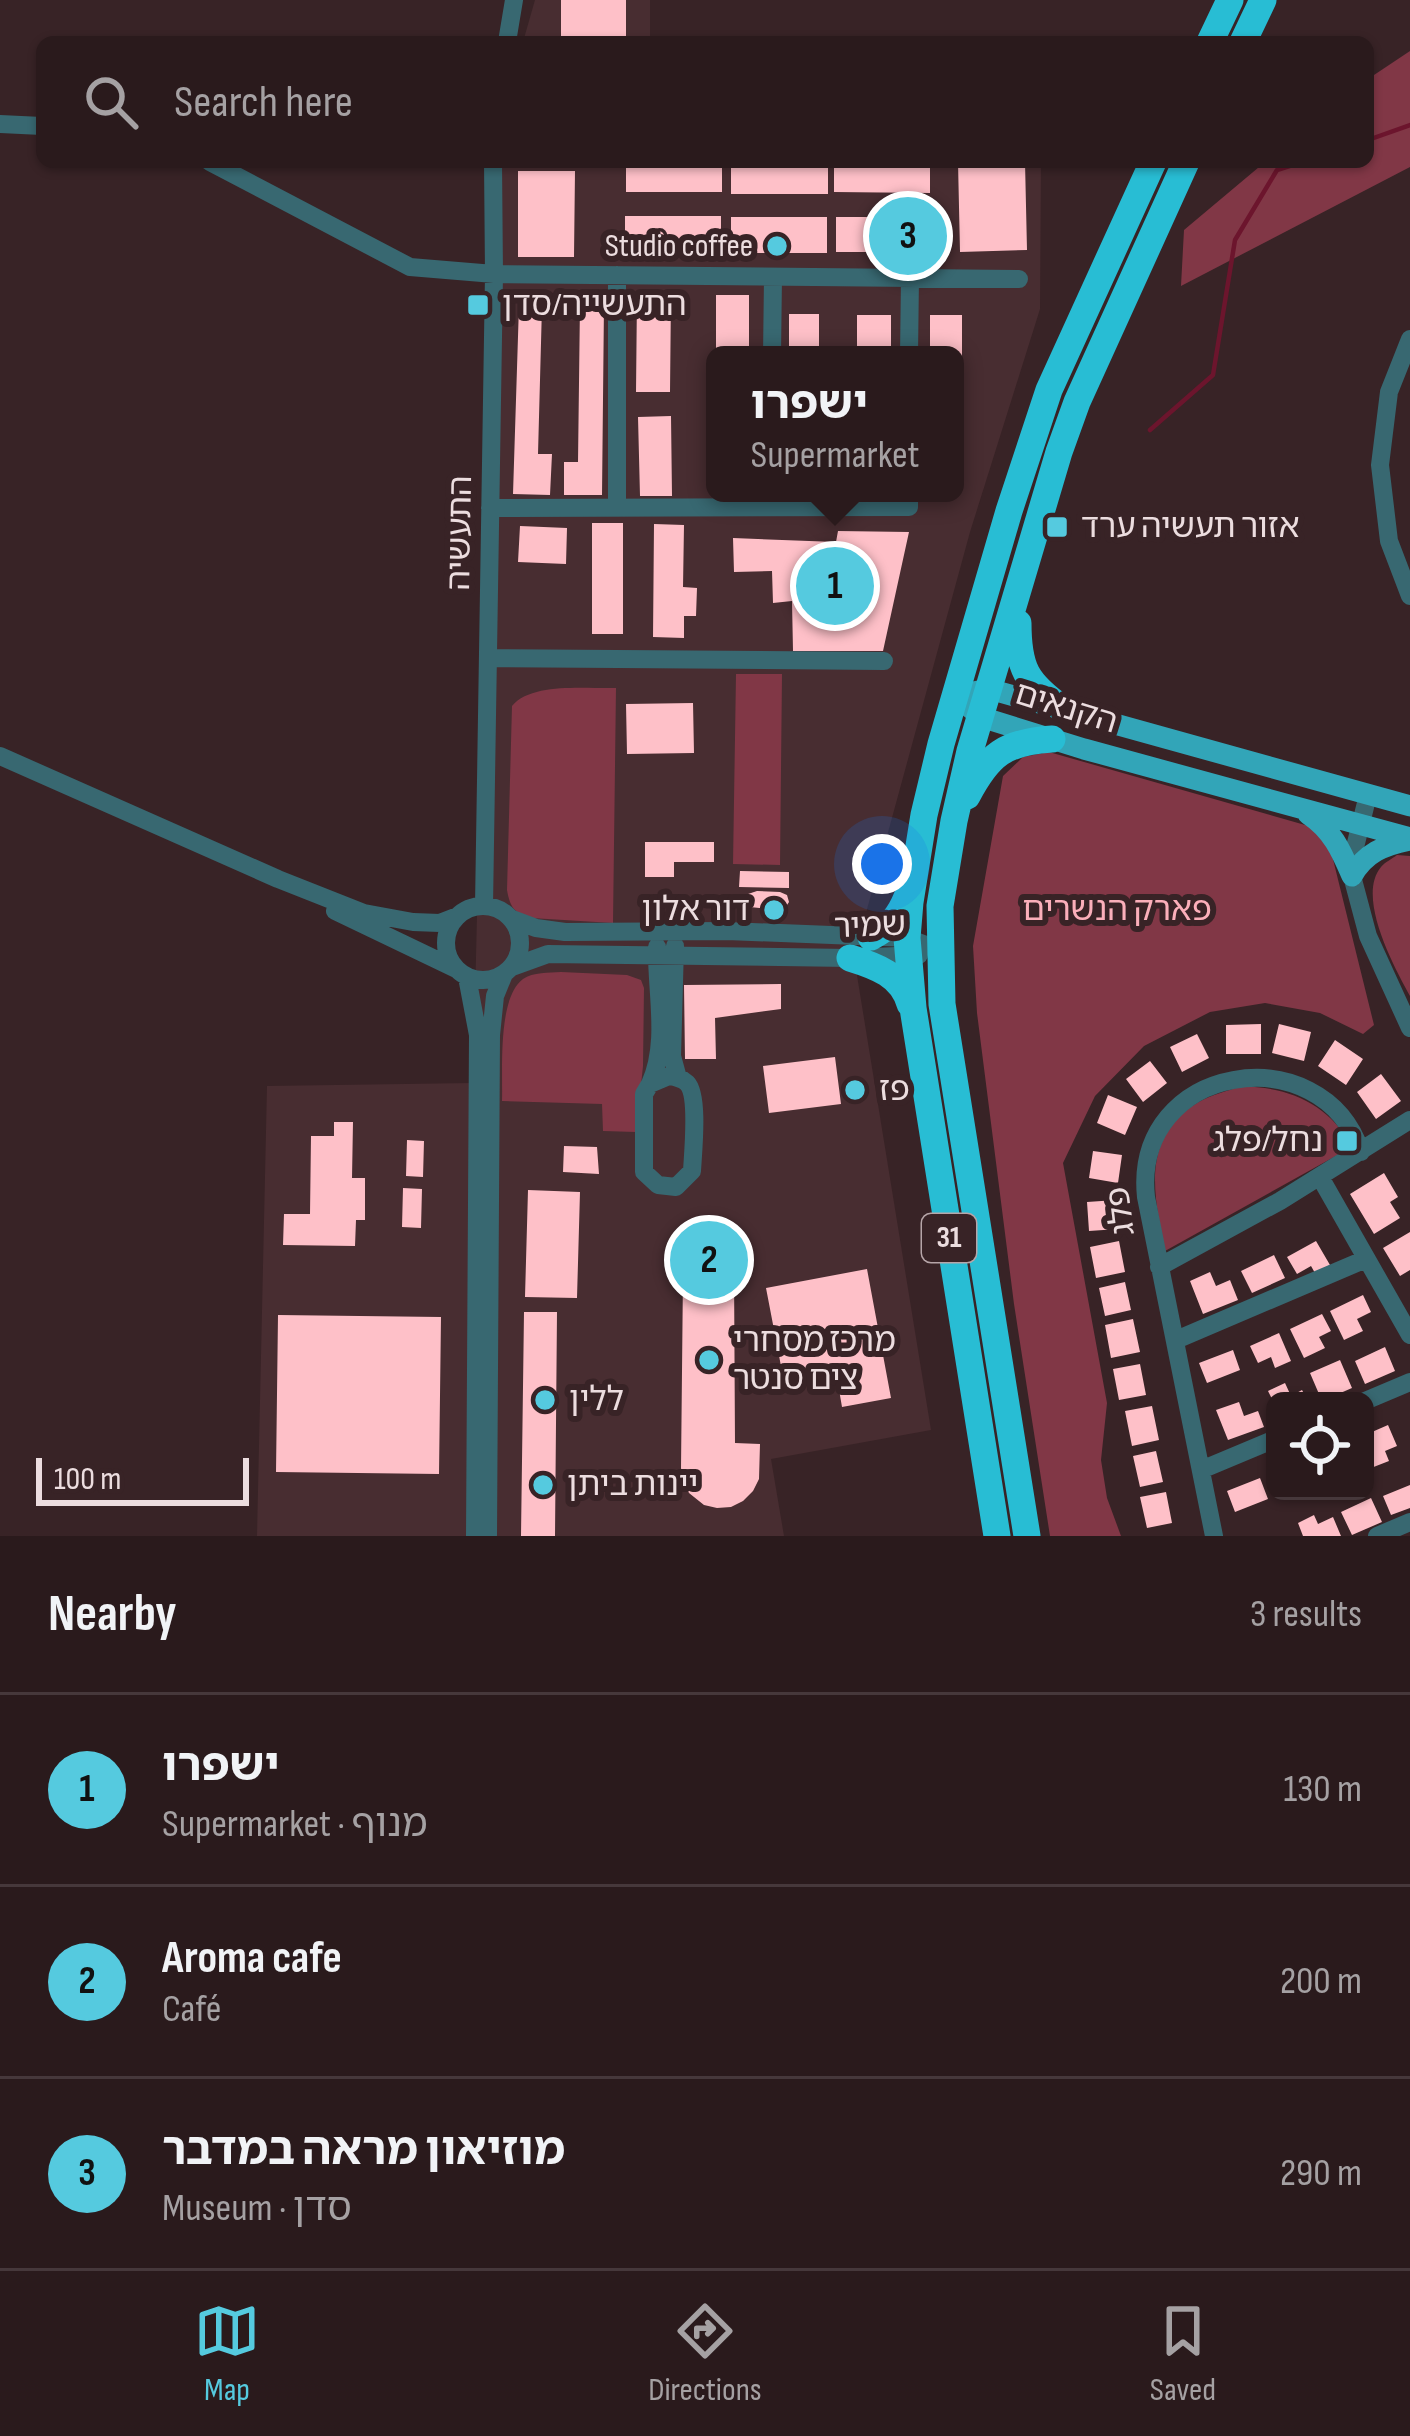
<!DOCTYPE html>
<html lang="en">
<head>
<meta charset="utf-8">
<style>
	:root { --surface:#2a1a1c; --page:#322325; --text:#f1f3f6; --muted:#a5a1a3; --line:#46383b; --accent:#55cadf }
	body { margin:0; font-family:"Sofia Sans Condensed","Noto Sans Hebrew",sans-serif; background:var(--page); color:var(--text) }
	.controls { position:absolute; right:36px; bottom:36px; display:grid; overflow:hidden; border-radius:18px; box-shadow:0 3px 9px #0004 }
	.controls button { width:108px; height:108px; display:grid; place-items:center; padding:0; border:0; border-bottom:3px solid var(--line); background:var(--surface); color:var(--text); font:60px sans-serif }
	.scale { position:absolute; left:36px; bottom:30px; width:213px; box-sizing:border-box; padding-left:12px; border:6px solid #ecdddf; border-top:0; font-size:33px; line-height:42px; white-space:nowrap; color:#ecdddf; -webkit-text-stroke:9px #382326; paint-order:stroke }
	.you { position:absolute; left:882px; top:864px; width:42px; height:42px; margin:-30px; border:9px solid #fff; border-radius:50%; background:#1a73e8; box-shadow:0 0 0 18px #1a73e833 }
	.badge { display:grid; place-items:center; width:78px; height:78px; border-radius:50%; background:var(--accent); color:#111; font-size:39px; font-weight:700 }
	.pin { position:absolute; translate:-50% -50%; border:6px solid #fff; box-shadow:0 3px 12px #0006 }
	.popup { position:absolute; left:706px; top:346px; width:258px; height:156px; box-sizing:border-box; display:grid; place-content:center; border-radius:18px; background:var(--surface); filter:drop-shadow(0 3px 9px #0005); font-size:39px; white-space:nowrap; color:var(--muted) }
	.popup b { font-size:45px; color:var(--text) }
	.popup::after { content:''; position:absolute; left:50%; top:100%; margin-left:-24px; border:24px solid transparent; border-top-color:var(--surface) }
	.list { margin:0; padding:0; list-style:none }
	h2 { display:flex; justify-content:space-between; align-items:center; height:156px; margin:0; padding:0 48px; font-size:51px }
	h2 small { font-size:39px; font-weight:400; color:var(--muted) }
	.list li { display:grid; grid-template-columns:78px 1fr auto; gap:36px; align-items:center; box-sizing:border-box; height:192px; padding:0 48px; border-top:3px solid var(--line) }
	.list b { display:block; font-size:45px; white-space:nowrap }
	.list p { margin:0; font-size:39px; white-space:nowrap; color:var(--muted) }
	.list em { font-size:39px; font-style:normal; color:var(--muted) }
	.icon { flex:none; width:66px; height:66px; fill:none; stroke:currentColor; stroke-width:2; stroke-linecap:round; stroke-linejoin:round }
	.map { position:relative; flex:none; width:1410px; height:1536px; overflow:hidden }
	.search { position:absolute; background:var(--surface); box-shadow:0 3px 9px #0004; left:36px; right:36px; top:36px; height:132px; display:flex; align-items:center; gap:30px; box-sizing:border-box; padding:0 42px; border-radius:18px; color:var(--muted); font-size:45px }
	.sheet { height:732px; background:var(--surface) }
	nav { display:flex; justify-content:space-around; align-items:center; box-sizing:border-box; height:168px; border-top:3px solid var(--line); background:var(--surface); font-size:33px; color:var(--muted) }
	nav a { display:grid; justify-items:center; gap:6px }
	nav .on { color:var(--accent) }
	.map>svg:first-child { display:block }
	.built { fill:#482d31; fill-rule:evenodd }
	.green { fill:#813746 }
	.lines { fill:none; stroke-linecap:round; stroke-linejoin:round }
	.stream { stroke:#6c152d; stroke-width:4.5 }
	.building { fill:#fec0c8 }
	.minor { stroke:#386871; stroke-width:18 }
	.major { stroke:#32a5b8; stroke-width:21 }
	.highway { stroke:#28bdd4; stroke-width:27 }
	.poi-dot { fill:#55cadf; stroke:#382326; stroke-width:4.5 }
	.labels { text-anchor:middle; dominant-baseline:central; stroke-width:12; stroke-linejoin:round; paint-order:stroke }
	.shield { fill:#382326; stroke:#b6a5a8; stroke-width:3 }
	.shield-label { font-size:30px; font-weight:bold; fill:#ecdddf }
	.poi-label { font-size:33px; fill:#ecdddf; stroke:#382326; text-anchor:start }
	.street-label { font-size:33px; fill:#ecdddf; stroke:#382326 }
	.park-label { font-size:33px; fill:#fbafba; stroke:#382326 }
</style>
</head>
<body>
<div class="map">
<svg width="1410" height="1536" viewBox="0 0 1410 1536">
	<rect width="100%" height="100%" fill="#382326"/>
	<!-- built -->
	<path class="built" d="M535,0H650V42H523Z
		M495,162H1041L1040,309L970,532L854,957L931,1430L771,1459L784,1536H257L267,1086L473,1083ZM715,355H955V493H715Z"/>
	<!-- green -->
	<path class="green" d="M1410,51V167L1181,286L1184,230L1265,162H1368V79Z
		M736,674H782L780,865L733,864Z
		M616,688L613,923L531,918C514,913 510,907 507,890L512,706C532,682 586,689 616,688Z
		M1049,752L1326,831L1374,1025L1363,1034L1320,1013L1265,1003L1210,1012L1144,1046L1095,1096L1063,1163L1107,1403L1101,1460L1107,1498L1121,1536H1050L1014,1304L977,1013L973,946L1003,776L1023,757Z
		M1397,855L1410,856V996C1394,967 1356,897 1381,867C1385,862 1392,859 1397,855Z
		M561,972L627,975L641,980L644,988L643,1066L636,1132L603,1131L602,1104L502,1101C503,1072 497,998 523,979C533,972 549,973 561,972Z
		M1242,1086C1290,1088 1328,1103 1352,1147L1165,1251C1154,1196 1140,1138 1197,1103C1210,1095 1227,1091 1242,1086Z"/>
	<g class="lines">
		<!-- stream -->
		<path class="stream" d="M1368,140L1410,125
			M1150,430L1213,375L1235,240L1277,170L1302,162"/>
	</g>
	<!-- building -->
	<path class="building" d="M561,0H626V42H561Z
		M626,162H722V192H626Z
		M731,162H828V194H731Z
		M834,162H930V193L834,192Z
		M958,162H1025L1027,250L960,252Z
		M518,171H575L574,257H518Z
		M625,216H721V252H625Z
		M731,217H827V253H731Z
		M836,217H932V252H836Z
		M637,294L671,295L670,392H636Z
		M716,295H749V355H716Z
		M580,303H604L602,495H564V462H578Z
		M519,305L542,306L538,454H552L550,495L513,494Z
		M789,314H819V355H789Z
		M857,315H891V355H857Z
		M930,315H962V408H955V355H930Z
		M671,416L672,496H640L638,417Z
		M592,523H623V634H592Z
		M654,524L684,525L683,587L697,588L696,616H684V638L653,637Z
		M520,526L567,528L566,564L518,562Z
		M838,531L909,532L883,651H793L792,601L773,603L772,571L734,572L733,538L836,542Z
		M693,703L694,753L627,754L626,704Z
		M645,842H714V862H674V877H645Z
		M740,871L789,872V888L739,887Z
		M757,891L780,892L787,895L789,902L787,905L769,909L750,907L741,903L742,896Z
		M781,984V1009L715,1018L716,1059H685L684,985Z
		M1261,1024V1054H1226V1025Z
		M1279,1024L1311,1032L1304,1061L1272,1053Z
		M1197,1034L1209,1058L1182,1072L1170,1047Z
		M1335,1040L1363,1059L1346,1085L1318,1066Z
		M835,1057L841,1104L769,1113L763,1066Z
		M1150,1061L1167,1083L1143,1102L1126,1079Z
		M1381,1074L1401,1101L1376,1119L1357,1092Z
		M1108,1095L1137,1107L1125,1135L1097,1123Z
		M334,1122H353L352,1178H365V1220H356L355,1246L283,1245L284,1214H310L311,1136H334Z
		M407,1140L424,1141L423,1177L406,1176Z
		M564,1146L597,1147L599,1174L563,1172Z
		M1093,1151L1122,1155L1118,1183L1089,1178Z
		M1384,1173L1398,1197L1390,1202L1400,1218L1374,1234L1350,1194Z
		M403,1188L422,1189L421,1228L402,1227Z
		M528,1190L580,1192L577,1298L525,1297Z
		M1116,1200L1118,1229L1089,1231L1087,1202Z
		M1410,1232V1270L1400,1276L1383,1248Z
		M1119,1241L1125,1272L1096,1278L1090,1247Z
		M1316,1241L1330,1265L1315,1273L1311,1266L1297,1274L1287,1257Z
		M706,1250L723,1254L734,1268L735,1443L760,1444L759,1479L753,1491L743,1501L731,1507L717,1508L704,1505L689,1493L683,1481L681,1468L683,1274L690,1258Z
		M1274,1255L1285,1278L1252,1293L1241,1271Z
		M867,1269L891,1398L842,1407L837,1378L785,1387L766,1288Z
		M1210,1272L1216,1286L1230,1280L1238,1300L1203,1314L1190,1281Z
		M1125,1282L1131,1310L1105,1316L1099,1288Z
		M1363,1295L1371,1312L1357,1319L1363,1331L1344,1340L1330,1311Z
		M524,1312H557L555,1536H521Z
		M1322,1314L1331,1331L1319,1337L1325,1348L1304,1358L1290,1329Z
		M278,1315L441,1317L439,1474L276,1472Z
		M1133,1319L1140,1352L1111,1358L1105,1325Z
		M1279,1333L1291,1361L1275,1368L1271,1357L1258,1363L1250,1346Z
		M1385,1347L1395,1371L1365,1384L1355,1361Z
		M1233,1350L1240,1370L1207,1383L1199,1363Z
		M1340,1360L1352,1388L1322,1401L1310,1373Z
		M1140,1364L1146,1395L1119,1400L1113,1369Z
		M1285,1383L1291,1396L1302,1390L1308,1401H1273L1268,1391Z
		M1239,1402L1244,1416L1258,1411L1264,1427L1228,1440L1216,1410Z
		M1152,1406L1159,1440L1132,1446L1125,1411Z
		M1388,1425L1397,1446L1385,1451L1389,1461L1371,1468L1365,1453V1435Z
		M1156,1451L1163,1482L1140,1487L1133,1456Z
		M1260,1478L1268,1499L1235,1512L1227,1491Z
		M1410,1485V1508L1391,1515L1383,1496Z
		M1166,1492L1172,1523L1147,1528L1140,1497Z
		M1371,1498L1382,1522L1352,1535L1341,1512Z
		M1314,1515L1318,1524L1333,1517L1341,1536H1303L1298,1523Z"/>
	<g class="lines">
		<!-- minor -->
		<path class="minor" d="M507,42L514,0
			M0,124L42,126
			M210,162L410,267L494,274L1019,279
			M617,275V508
			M1410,339L1389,392L1380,465L1389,541L1410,596
			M772,355L773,277
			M909,355L910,278
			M490,508L909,507V493
			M488,658L884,661
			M0,756L278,879L364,913L413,922L440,923L458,916
			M1368,795L1351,863L1352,876L1368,936L1410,1028
			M484,906L494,274L493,162
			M446 943a37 37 0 1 1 74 0a37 37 0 1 1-74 0Z
			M335,911L456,969
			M512,919L536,928L565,932L727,931L907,938L942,951
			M675,946L672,1056L678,1078
			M512,967L548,954L850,958L919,955
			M467,977L478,1035L475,1536
			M669,1076C675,1077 682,1078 687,1083C699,1095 693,1152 692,1171L676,1187L658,1185L644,1172V1094L650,1084Z
			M650,1084C669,1042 656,992 657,947
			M1320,1177L1410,1335
			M1159,1267L1280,1201L1410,1120
			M1176,1340L1366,1259
			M1365,1401L1410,1382
			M1201,1470L1275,1439
			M488,1536L491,1035L495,996L504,974
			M1214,1536L1146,1197C1132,1063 1322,1034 1361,1152
			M1377,1536L1410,1522"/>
		<!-- major -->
		<path class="major" d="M973,692L989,689L1410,806
			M955,695L981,717L1084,749L1410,838
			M1308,814C1332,830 1341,850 1352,876
			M1352,876C1365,853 1384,845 1410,840"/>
		<!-- highway -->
		<path class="highway" d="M1210,42L1230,0
			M1243,42L1263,0
			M1018,623C1018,668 1026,683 1063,709
			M967,796C989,754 1005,742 1052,739
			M871,937C890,927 899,917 907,897
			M850,958C876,966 902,975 910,1004
			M997,1536L913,1008L907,938L910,902L924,815L941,744L1009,511L1049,390L1153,162
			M1027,1536L942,1004L940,906L954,821L970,751L1059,452L1077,402L1186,162"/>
	</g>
	<!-- markers -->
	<g class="poi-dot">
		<circle cx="777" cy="246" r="12"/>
		<rect x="466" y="293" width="24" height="24" rx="6"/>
		<rect x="1045" y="515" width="24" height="24" rx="6"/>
		<circle cx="774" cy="910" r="12"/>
		<circle cx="855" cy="1090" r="12"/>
		<rect x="1335" y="1129" width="24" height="24" rx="6"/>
		<circle cx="709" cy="1360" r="12"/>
		<circle cx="545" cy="1400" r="12"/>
		<circle cx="543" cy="1485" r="12"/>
	</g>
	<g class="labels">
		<!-- shield labels -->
		<rect class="shield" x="922" y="1214" width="54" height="48" rx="9"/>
		<g class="shield-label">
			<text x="949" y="1238">31</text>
		</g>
		<!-- poi labels -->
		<g class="poi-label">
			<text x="753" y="246" text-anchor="end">Studio coffee</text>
			<text x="502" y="305">התעשייה/סדן</text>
			<text x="1081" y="527">אזור תעשיה ערד</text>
			<text x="750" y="910" text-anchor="end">דור אלון</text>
			<text x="879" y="1090">פז</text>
			<text x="1323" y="1141" text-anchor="end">נחל/פלג</text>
			<text x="733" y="1341">מרכז מסחרי<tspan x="733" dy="38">צים סנטר</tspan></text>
			<text x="569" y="1400">ללין</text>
			<text x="567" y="1485">יינות ביתן</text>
		</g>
		<!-- street labels -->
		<g class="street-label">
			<text transform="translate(460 533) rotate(-89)">התעשיה</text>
			<text transform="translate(1066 708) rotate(17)">הקנאים</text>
			<text transform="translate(870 926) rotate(-2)">שמיר</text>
			<text transform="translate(1121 1211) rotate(-97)">פלג</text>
		</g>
		<!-- park labels -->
		<g class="park-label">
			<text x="1117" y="910">פארק הנשרים</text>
		</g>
	</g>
</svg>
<div class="controls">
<button><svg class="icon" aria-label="locate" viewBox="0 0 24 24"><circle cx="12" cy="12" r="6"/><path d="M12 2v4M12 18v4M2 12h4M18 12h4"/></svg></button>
</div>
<div class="scale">100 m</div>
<div class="you"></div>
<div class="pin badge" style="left:835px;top:586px">1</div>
<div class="popup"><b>ישפרו</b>Supermarket</div>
<div class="pin badge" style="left:709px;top:1260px">2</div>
<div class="pin badge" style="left:908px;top:236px">3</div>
<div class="search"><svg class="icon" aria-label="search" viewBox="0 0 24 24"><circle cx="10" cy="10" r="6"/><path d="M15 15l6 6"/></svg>Search here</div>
</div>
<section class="sheet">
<h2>Nearby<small>3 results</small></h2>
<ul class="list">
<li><span class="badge">1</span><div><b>ישפרו</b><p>Supermarket · מנוף</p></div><em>130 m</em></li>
<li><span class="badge">2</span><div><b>Aroma cafe</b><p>Café</p></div><em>200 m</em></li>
<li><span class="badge">3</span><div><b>מוזיאון מראה במדבר</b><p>Museum · סדן</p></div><em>290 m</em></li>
</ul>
</section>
<nav>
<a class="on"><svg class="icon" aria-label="map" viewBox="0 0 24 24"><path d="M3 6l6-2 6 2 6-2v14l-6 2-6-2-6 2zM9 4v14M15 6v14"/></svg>Map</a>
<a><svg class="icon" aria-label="directions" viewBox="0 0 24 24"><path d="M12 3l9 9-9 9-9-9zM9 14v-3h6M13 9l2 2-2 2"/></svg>Directions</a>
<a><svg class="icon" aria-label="saved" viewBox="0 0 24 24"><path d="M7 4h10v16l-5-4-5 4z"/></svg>Saved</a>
</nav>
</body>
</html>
